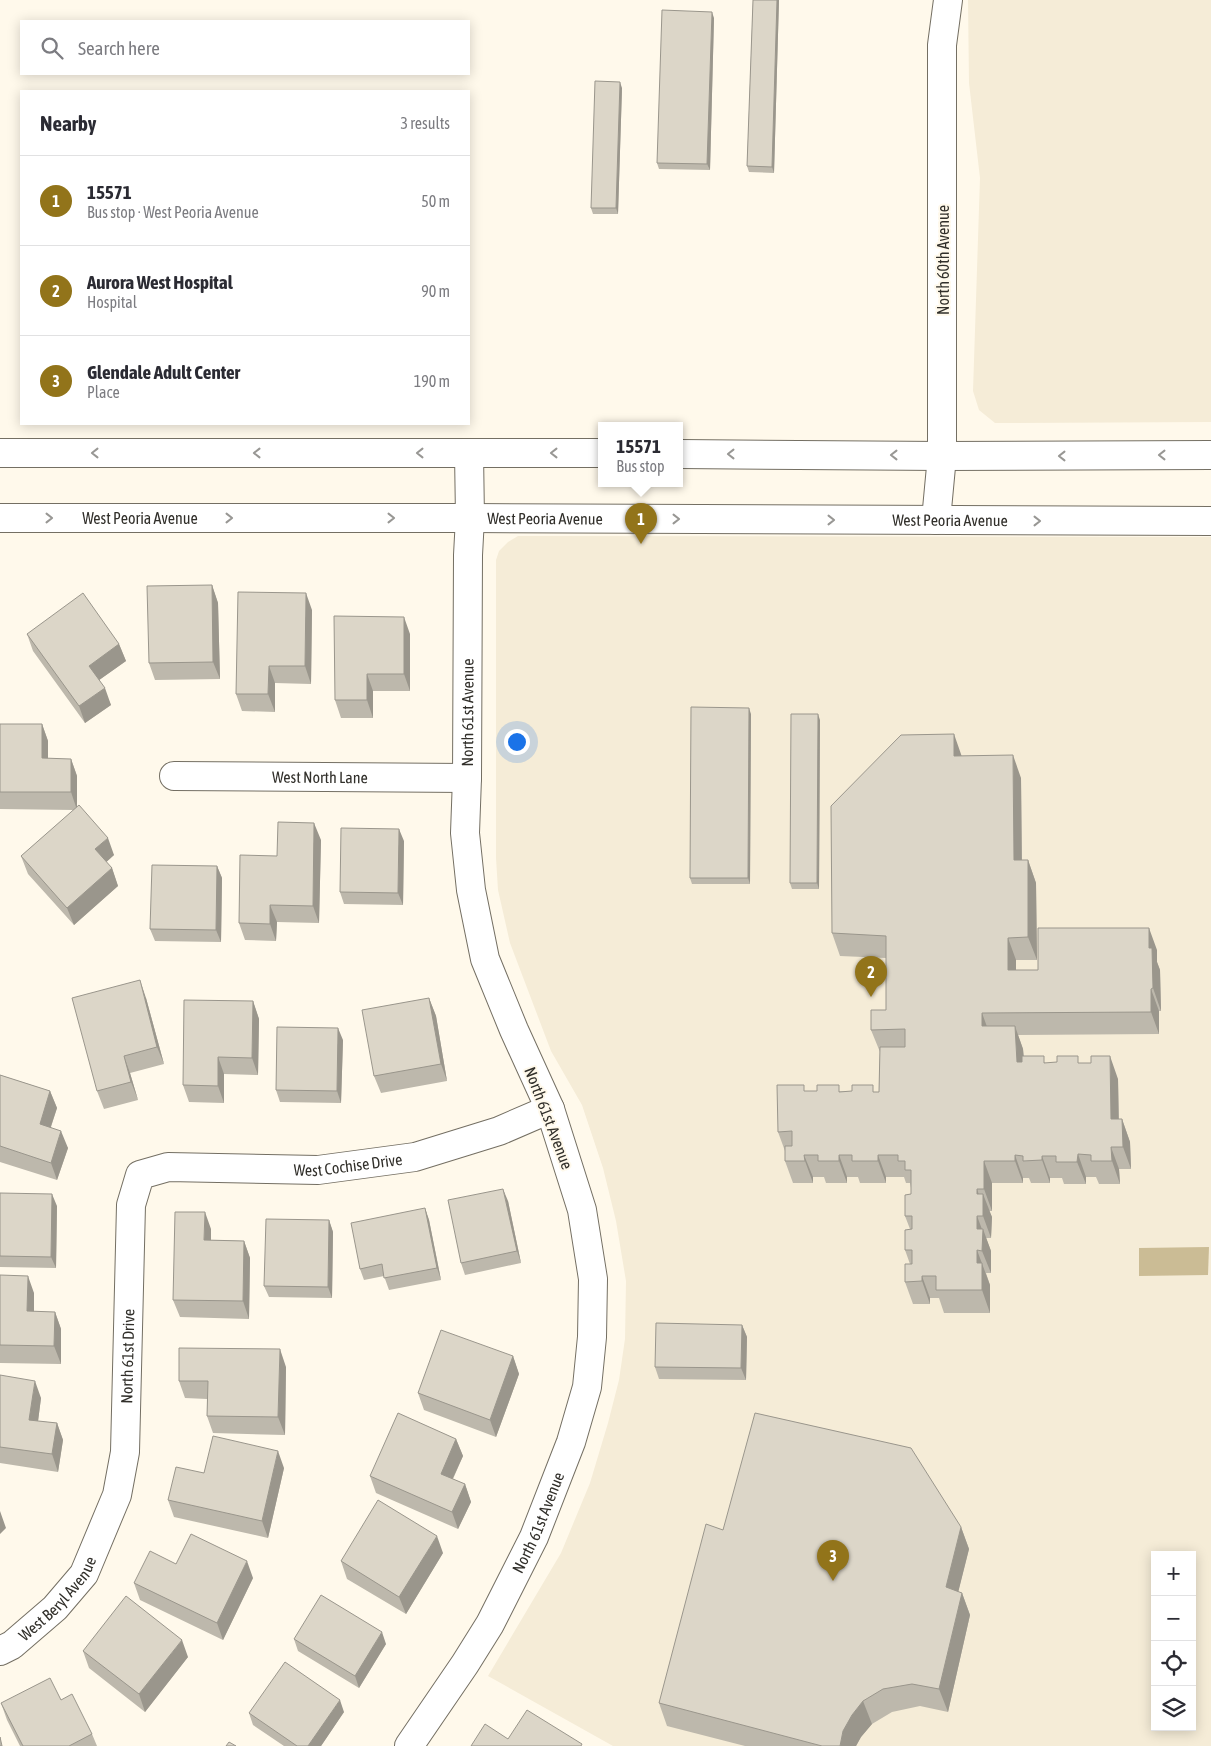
<!DOCTYPE html>
<html lang="en">
<head>
<meta charset="utf-8">
<style>
	:root { --surface:#fff; --page:#f7f7f7; --text:#2b2b33; --muted:#7c7c81; --line:#e1e1e2; --accent:#92741a }
	body { margin:0; font-family:"Asap Condensed",sans-serif; background:var(--page); color:var(--text) }
	.controls { position:absolute; right:15px; bottom:15px; display:grid; overflow:hidden; border-radius:0px; box-shadow:0 2px 12px #0003 }
	.controls button { width:45px; height:45px; display:grid; place-items:center; padding:0; border:0; border-bottom:1px solid var(--line); background:var(--surface); color:var(--text); font:25px sans-serif }
	.you { position:absolute; left:516px; top:741px; width:18px; height:18px; margin:-12px; border:4px solid #fff; border-radius:50%; background:#1a73e8; box-shadow:0 0 0 8px #1a73e833 }
	.badge { display:grid; place-items:center; width:32px; height:32px; border-radius:50%; background:var(--accent); color:#fff; font-size:16px; font-weight:700 }
	.pin { position:absolute; translate:-50% -41px; filter:drop-shadow(0 1px 2px #0008) }
	.pin::after { content:''; position:absolute; top:26px; width:18px; height:15px; background:inherit; clip-path:polygon(0 0,100% 0,50% 100%) }
	.popup { position:absolute; left:598px; top:422px; width:85px; height:65px; box-sizing:border-box; display:grid; place-content:center; border-radius:0px; background:var(--surface); filter:drop-shadow(0 1px 4px #0005); font-size:16px; white-space:nowrap; color:var(--muted) }
	.popup b { font-size:19px; color:var(--text) }
	.popup::after { content:''; position:absolute; left:50%; top:100%; margin-left:-10px; border:10px solid transparent; border-top-color:var(--surface) }
	.list { margin:0; padding:0; list-style:none }
	h2 { display:flex; justify-content:space-between; align-items:center; height:65px; margin:0; padding:0 20px; font-size:21px }
	h2 small { font-size:16px; font-weight:400; color:var(--muted) }
	.list li { display:grid; grid-template-columns:32px 1fr auto; gap:15px; align-items:center; box-sizing:border-box; height:90px; padding:0 20px; border-top:1px solid var(--line) }
	.list b { display:block; font-size:19px; white-space:nowrap }
	.list p { margin:0; font-size:16px; white-space:nowrap; color:var(--muted) }
	.list em { font-size:16px; font-style:normal; color:var(--muted) }
	.icon { flex:none; width:28px; height:28px; fill:none; stroke:currentColor; stroke-width:2; stroke-linecap:round; stroke-linejoin:round }
	.map { position:relative; flex:none; width:1211px; height:1746px; overflow:hidden }
	.search { position:absolute; background:var(--surface); box-shadow:0 2px 12px #0003; left:20px; top:20px; width:450px; height:55px; display:flex; align-items:center; gap:12px; box-sizing:border-box; padding:0 18px; border-radius:0px; color:var(--muted); font-size:19px }
	.panel { position:absolute; background:var(--surface); box-shadow:0 2px 12px #0003; left:20px; top:90px; width:450px; height:335px; border-radius:0px }
	.map>svg:first-child { display:block }
	.built { fill:#f5ecd7; fill-rule:evenodd }
	.water { fill:#cbbc95 }
	.lines { fill:none; stroke-linecap:round; stroke-linejoin:round }
	.minor-casing { stroke:#746f63; stroke-width:30 }
	.major-casing { stroke:#746f63; stroke-width:30 }
	.minor { stroke:#fff; stroke-width:28 }
	.major { stroke:#fff; stroke-width:28 }
	.wall { fill:#bdb8ac }
	.shaded-wall { fill:#9a968c }
	.building { fill:#dcd6c8; stroke:#9a968c }
	.oneway { stroke:#989794 }
	.labels { text-anchor:middle; dominant-baseline:central; stroke-width:4; stroke-linejoin:round; paint-order:stroke }
	.street-label { font-size:16px; fill:#312f2a; stroke:#fff9eb }
</style>
</head>
<body>
<div class="map">
<svg width="1211" height="1746" viewBox="0 0 1211 1746">
	<rect width="100%" height="100%" fill="#fff9eb"/>
	<!-- built -->
	<path class="built" d="M968,0H1211V422L995,423L979,410L973,391L980,178L969,83Z
		M518,536L1211,537V1746H613L488,1676L561,1553L590,1483L608,1423L619,1380L625,1339L626,1281L616,1221L603,1168L582,1105L551,1051L510,943L498,890L496,858V560L499,551L508,542ZM1155,1555H1192V1727H1155Z"/>
	<!-- water -->
	<path class="water" d="M1209,1247L1208,1275L1139,1276V1248Z"/>
	<g class="lines">
		<!-- minor casing -->
		<g class="minor-casing">
			<g id="minor">
				<path d="M936,520L942,456V45L948,0"/>
				<path id="s1" d="M174,776L467,778"/>
				<path id="s2" d="M0,1651L12,1645L55,1608L84,1574L117,1495L125,1452L131,1205L140,1175L168,1167L318,1170L415,1157L499,1131L550,1109"/>
				<path id="s3" d="M409,1746L465,1664L490,1624L534,1537L571,1442L587,1387L592,1337L593,1279L582,1210L550,1109L514,1030L485,959L471,890L465,833L467,778L468,555L470,518L469,453"/>
			</g>
		</g>
		<!-- major casing -->
		<g class="major-casing">
			<g id="major">
				<path d="M0,453H602"/>
				<path d="M680,454L942,456L1211,455"/>
				<path id="s4" d="M0,518H470L1211,521"/>
			</g>
		</g>
		<!-- minor -->
		<use href="#minor" class="minor"/>
		<!-- major -->
		<use href="#major" class="major"/>
	</g>
	<!-- wall -->
	<path class="wall" d="M753,0H779L774,173L749,172L747,166Z
		M714,18L710,170L659,169L657,163Z
		M622,88L618,214H593L591,208Z
		M212,585L218,603L220,679L155,680L149,663Z
		M312,610L311,684L275,683V712L242,711L236,694Z
		M27,634L119,644L126,661L99,680L111,705L85,723L33,651Z
		M410,634V691H373V718H341L335,700Z
		M751,714L750,884H692L690,878Z
		M820,720L819,889H792L790,883Z
		M0,724H42L48,741V759H71L77,776V807L114,855L106,862L112,868L118,886L74,925L28,874L21,856L74,810L0,809Z
		M962,756L1021,778L1022,860H1028L1036,883L1037,960H1016V970H1038L1157,950V962L1160,970L1161,1011H1159V1034L1018,1035L1023,1049L1024,1056L1046,1063H1081L1118,1079L1119,1119H1122L1130,1142L1131,1169H1119L1120,1184H1099L1096,1177H1086V1184H1064L1062,1178H1050V1183H1031L1029,1178H1023V1183H992V1211H989L992,1217L991,1238H986L991,1251V1273H986L990,1285V1313H944L939,1298H930V1304H913L905,1282L910,1264L905,1250L910,1229L905,1216L911,1194V1188L910,1183H906L904,1177H886V1183H860L858,1177H847V1183H826L824,1177H813V1183H793L785,1161V1151L778,1132L806,1091L879,1092L880,1052L871,1030L886,1010V958L840,956L832,933Z
		M321,840L319,923L277,922L276,941L245,940L239,923L277,856Z
		M404,841L403,905L344,904L340,892Z
		M217,866L222,878L221,942L155,941L150,929Z
		M146,998L164,1064L130,1073L138,1100L104,1109L97,1091Z
		M429,998L436,1016L447,1081L381,1093L374,1076Z
		M253,1001L259,1019L258,1075L224,1074V1103L189,1102L183,1085Z
		M343,1040L341,1103L280,1102L276,1090Z
		M0,1075L50,1091L57,1108L51,1127L68,1148L57,1180L0,1162Z
		M0,1193L57,1206L56,1268L0,1267Z
		M508,1201L521,1263L465,1275L461,1263Z
		M425,1208L429,1220L441,1280L389,1290L384,1276L364,1280L360,1269Z
		M329,1220L333,1232L332,1298L269,1297L264,1286Z
		M211,1229V1240L244,1241L250,1258L249,1319L180,1317L173,1300Z
		M0,1275L34,1293V1312H55L61,1329V1364L0,1363Z
		M742,1325L747,1337L746,1380L659,1379L655,1367Z
		M513,1356L519,1374L496,1437L424,1410L418,1393Z
		M286,1367L285,1435L213,1433L207,1416V1399L185,1398L179,1381Z
		M0,1375L41,1398L38,1421L57,1423L63,1440L58,1472L0,1463Z
		M456,1439L463,1456L453,1479L465,1484L471,1502L458,1529L376,1493L370,1476Z
		M284,1468L268,1538L174,1517L168,1500L204,1473Z
		M961,1527L969,1549L958,1592L962,1593L970,1615L948,1712L920,1706L892,1712L872,1724L861,1737L856,1746H745L667,1726L659,1703L723,1530Z
		M443,1553L406,1614L347,1579L341,1561Z
		M176,1564L253,1578L223,1640L140,1600L134,1583Z
		M294,1639L386,1644L359,1688L298,1651Z
		M83,1651L188,1657L145,1712L89,1668Z
		M61,1700L92,1734L97,1746H20L7,1720L1,1703Z
		M344,1712L321,1746H284L253,1725L249,1713Z"/>
	<!-- shaded-wall -->
	<path class="shaded-wall" d="M777,0H779L774,173L772,167Z
		M712,12L714,18L710,170L707,164Z
		M620,82L622,88L618,214L616,208Z
		M212,585L218,603L220,679L213,662Z
		M306,593L312,610L311,684L305,666Z
		M404,617L410,634V691L404,674Z
		M119,644L126,661L95,683L89,666Z
		M269,666L275,683V712L268,694Z
		M367,674L373,691V718L367,700Z
		M105,688L111,705L85,723L79,706Z
		M749,708L751,714L750,884L748,878Z
		M818,714L820,720L819,889L817,883Z
		M42,724L48,741V776L42,758Z
		M954,734L962,757L954,756Z
		M1013,755L1021,778L1022,883L1014,860Z
		M71,759L77,776V810L71,792Z
		M314,823L321,840L319,923L313,906Z
		M399,829L404,841L403,905L398,893Z
		M108,838L114,855L101,867L95,849Z
		M1028,860L1036,883L1037,960L1028,937Z
		M217,866L222,878L221,942L216,930Z
		M112,868L118,886L74,925L67,908Z
		M270,905L277,922L276,941L270,924Z
		M1149,928L1157,950V962L1160,970L1161,1011L1153,988L1149,948Z
		M1008,938L1016,960V992L1008,970Z
		M140,980L146,998L164,1064L157,1047Z
		M1151,989L1159,1011V1034L1151,1012Z
		M429,998L436,1016L447,1081L441,1064Z
		M253,1001L259,1019L258,1075L252,1058Z
		M982,1013L990,1035L982,1026Z
		M1015,1026L1023,1049L1025,1085L1017,1062Z
		M338,1028L343,1040L341,1103L337,1091Z
		M124,1056L130,1073L138,1100L131,1082Z
		M1110,1056L1118,1079L1119,1141L1111,1119Z
		M218,1057L224,1074V1103L218,1086Z
		M50,1091L57,1108L46,1141L40,1124Z
		M1122,1119L1130,1142L1131,1169L1123,1147Z
		M61,1131L68,1148L57,1180L51,1163Z
		M1111,1147L1119,1169L1120,1184L1112,1161Z
		M1078,1154L1086,1177V1184L1077,1162Z
		M804,1155L813,1177V1183L805,1161Z
		M839,1155L847,1177V1183L839,1161Z
		M878,1155L886,1177V1183L878,1161Z
		M1015,1155L1023,1178V1183L1015,1161Z
		M1042,1156L1050,1178V1183L1042,1160Z
		M984,1161L992,1183V1211L984,1189Z
		M503,1189L508,1201L521,1263L517,1251Z
		M977,1189L983,1207V1194L992,1217L991,1238L983,1216L977,1194Z
		M52,1194L57,1206L56,1268L51,1257Z
		M425,1208L429,1220L441,1280L437,1268Z
		M205,1212L211,1229V1257L204,1240Z
		M977,1216L983,1232V1229L991,1251V1273L982,1251L977,1229Z
		M329,1220L333,1232L332,1298L328,1287Z
		M244,1241L250,1258L249,1319L243,1301Z
		M977,1250L990,1285V1313L982,1290L977,1263Z
		M28,1276L34,1293V1329L27,1311Z
		M922,1276L930,1298V1304L922,1281Z
		M55,1312L61,1329V1364L54,1346Z
		M742,1325L747,1337L746,1380L741,1368Z
		M280,1349L286,1367L285,1435L278,1417Z
		M513,1356L519,1374L496,1437L490,1420Z
		M35,1381L41,1398L36,1437L29,1420Z
		M57,1423L63,1440L58,1472L52,1454Z
		M456,1439L463,1456L447,1491L441,1474Z
		M278,1451L284,1468L268,1538L262,1521Z
		M465,1484L471,1502L458,1529L452,1512Z
		M0,1511L6,1528L0,1534Z
		M961,1527L969,1549L954,1609L946,1587Z
		M437,1536L443,1553L406,1614L399,1597Z
		M247,1561L253,1578L223,1640L217,1623Z
		M962,1593L970,1615L948,1712L939,1689Z
		M382,1632L386,1644L359,1688L355,1676Z
		M182,1640L188,1657L145,1712L139,1694Z
		M340,1700L344,1712L321,1746H308Z
		M863,1701L872,1724L861,1737L856,1746H840L843,1731L852,1715Z"/>
	<!-- building -->
	<path class="building" d="M753,0H777L772,167L747,166Z
		M662,10L712,12L707,164L657,163Z
		M595,81L620,82L616,208H591Z
		M212,585L213,662L149,663L147,586Z
		M238,592L306,593L305,666H269L268,694H236Z
		M83,593L119,644L89,666L105,688L79,706L27,634Z
		M334,616L404,617V674H367V700H335Z
		M691,707L749,708L748,878H690Z
		M791,714H818L817,883H790Z
		M0,724H42V758L71,759V792H0Z
		M954,734V756L1013,755L1014,860H1028V937L1008,938V970H1038V928H1149V948H1152L1153,988L1151,989V1012L982,1013V1026H1015L1017,1062H1022V1056H1044V1063L1057,1062V1056H1078V1063H1091V1056H1110L1111,1119H1122L1123,1147H1111L1112,1161H1091V1155L1078,1154L1077,1162H1056V1156H1042V1160L1023,1161V1156L1015,1155V1161H984V1189H977V1194H983V1216H977V1229H983L982,1251L977,1250V1263H982V1290H936V1276H922V1281L905,1282V1264H912V1250H905V1230L912,1229V1216H905V1195L911,1194V1170H905V1161H898V1155H878V1161H852V1155H839V1161H818V1155H804L805,1161H785V1146H792V1131L778,1132L777,1085H804V1091H817V1085H839V1092L852,1091V1085H873V1092H879L880,1047H905V1029L871,1030V1010H886V936L832,933L831,806L901,735Z
		M79,805L108,838L95,849L112,868L67,908L21,856Z
		M278,822L314,823L313,906L270,905V924L239,923L240,855L277,856Z
		M341,828L399,829L398,893L340,892Z
		M152,865L217,866L216,930L150,929Z
		M140,980L157,1047L124,1056L131,1082L97,1091L72,998Z
		M429,998L441,1064L374,1076L362,1010Z
		M184,1000L253,1001L252,1058L218,1057V1086L183,1085Z
		M277,1027L338,1028L337,1091L276,1090Z
		M0,1075L50,1091L40,1124L61,1131L51,1163L0,1146Z
		M503,1189L517,1251L461,1263L448,1200Z
		M0,1193L52,1194L51,1257L0,1256Z
		M425,1208L437,1268L384,1278L382,1264L360,1269L351,1223Z
		M175,1212H205L204,1240L244,1241L243,1301L173,1300Z
		M266,1219L329,1220L328,1287L264,1286Z
		M0,1275L28,1276L27,1311L55,1312L54,1346L0,1345Z
		M656,1323L742,1325L741,1368L655,1367Z
		M441,1330L513,1356L490,1420L418,1393Z
		M179,1348L280,1349L278,1417L207,1416L208,1381H179Z
		M0,1375L35,1381L29,1420L57,1423L52,1454L0,1447Z
		M398,1413L456,1439L441,1474L465,1484L452,1512L370,1476Z
		M755,1413L911,1448L961,1527L946,1587L962,1593L939,1689L912,1684L883,1689L863,1701L852,1715L843,1731L840,1746H822L659,1703L706,1524L723,1530Z
		M213,1436L278,1451L262,1521L168,1500L176,1467L204,1473Z
		M378,1500L437,1536L399,1597L341,1561Z
		M191,1534L247,1561L217,1623L134,1583L150,1551L176,1564Z
		M321,1595L382,1632L355,1676L294,1639Z
		M126,1596L182,1640L139,1694L83,1651Z
		M285,1662L340,1700L308,1746H297L249,1713Z
		M50,1678L61,1700L72,1694L92,1734L69,1746H23L1,1703Z
		M527,1710L582,1744L581,1746H471L485,1724L508,1739Z
		M0,1737L2,1746H0Z
		M229,1742L236,1746H226Z"/>
	<!-- one-way arrows -->
	<defs><path id="oneway-chevron" d="M-2-3.5L2.5 0L-2 3.5" fill="none" stroke-width="1.6" stroke-linecap="round" stroke-linejoin="round" transform="scale(1.25)"/></defs>
	<g class="oneway">
		<use href="#oneway-chevron" transform="translate(95 453) rotate(-180)"/>
		<use href="#oneway-chevron" transform="translate(257 453) rotate(-180)"/>
		<use href="#oneway-chevron" transform="translate(420 453) rotate(180)"/>
		<use href="#oneway-chevron" transform="translate(554 453) rotate(-180)"/>
		<use href="#oneway-chevron" transform="translate(731 454) rotate(-180)"/>
		<use href="#oneway-chevron" transform="translate(894 455) rotate(-180)"/>
		<use href="#oneway-chevron" transform="translate(1162 455) rotate(180)"/>
		<use href="#oneway-chevron" transform="translate(1062 456) rotate(180)"/>
		<use href="#oneway-chevron" transform="translate(49 518)"/>
		<use href="#oneway-chevron" transform="translate(229 518)"/>
		<use href="#oneway-chevron" transform="translate(391 518)"/>
		<use href="#oneway-chevron" transform="translate(676 519)"/>
		<use href="#oneway-chevron" transform="translate(831 520)"/>
		<use href="#oneway-chevron" transform="translate(1037 521)"/>
	</g>
	<g class="labels">
		<!-- street labels -->
		<g class="street-label">
			<text transform="translate(943 260) rotate(-90)">North 60th Avenue</text>
			<text stroke="none"><textPath href="#s4" startOffset="140">West Peoria Avenue</textPath></text>
			<text stroke="none"><textPath href="#s4" startOffset="545">West Peoria Avenue</textPath></text>
			<text stroke="none"><textPath href="#s4" startOffset="950">West Peoria Avenue</textPath></text>
			<text stroke="none"><textPath href="#s3" startOffset="1099">North 61st Avenue</textPath></text>
			<text stroke="none"><textPath href="#s1" startOffset="146">West North Lane</textPath></text>
			<text transform="translate(549 1118) rotate(69)">North 61st Avenue</text>
			<text stroke="none"><textPath href="#s2" startOffset="732">West Cochise Drive</textPath></text>
			<text stroke="none"><textPath href="#s2" startOffset="340">North 61st Drive</textPath></text>
			<text stroke="none"><textPath href="#s3" startOffset="259">North 61st Avenue</textPath></text>
			<text stroke="none"><textPath href="#s2" startOffset="79">West Beryl Avenue</textPath></text>
		</g>
	</g>
</svg>
<div class="controls">
<button>+</button>
<button>−</button>
<button><svg class="icon" aria-label="locate" viewBox="0 0 24 24"><circle cx="12" cy="12" r="6"/><path d="M12 2v4M12 18v4M2 12h4M18 12h4"/></svg></button>
<button><svg class="icon" aria-label="layers" viewBox="0 0 24 24"><path d="M12 4l9 5-9 5-9-5zM3 14l9 5 9-5"/></svg></button>
</div>
<div class="you"></div>
<div class="pin badge" style="left:641px;top:544px">1</div>
<div class="popup"><b>15571</b>Bus stop</div>
<div class="pin badge" style="left:871px;top:997px">2</div>
<div class="pin badge" style="left:833px;top:1581px">3</div>
<div class="search"><svg class="icon" aria-label="search" viewBox="0 0 24 24"><circle cx="10" cy="10" r="6"/><path d="M15 15l6 6"/></svg>Search here</div>
<section class="panel">
<h2>Nearby<small>3 results</small></h2>
<ul class="list">
<li><span class="badge">1</span><div><b>15571</b><p>Bus stop · West Peoria Avenue</p></div><em>50 m</em></li>
<li><span class="badge">2</span><div><b>Aurora West Hospital</b><p>Hospital</p></div><em>90 m</em></li>
<li><span class="badge">3</span><div><b>Glendale Adult Center</b><p>Place</p></div><em>190 m</em></li>
</ul>
</section>
</div>
</body>
</html>
